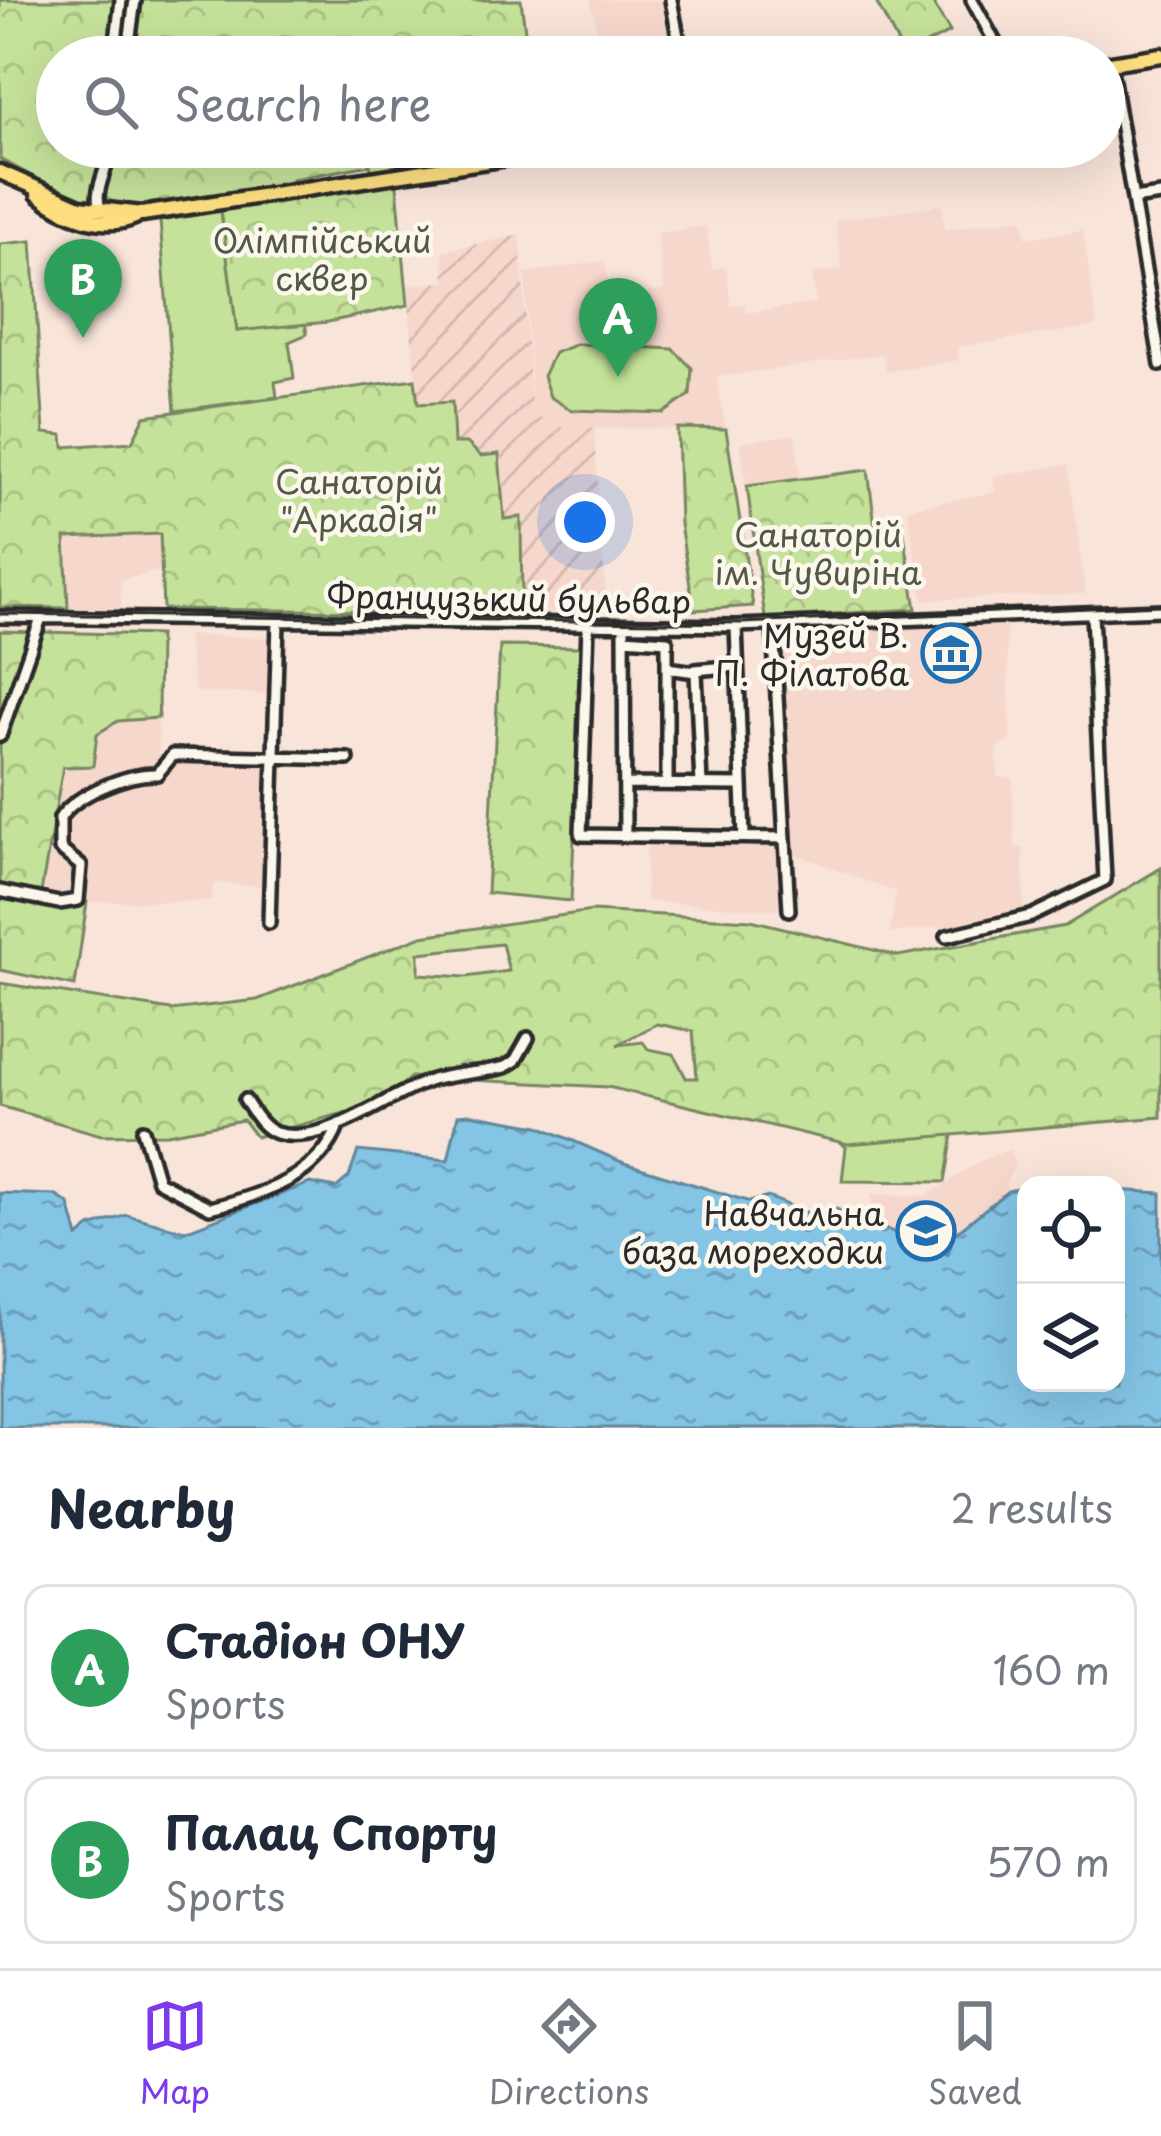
<!DOCTYPE html>
<html lang="en">
<head>
<meta charset="utf-8">
<style>
	:root { --surface:#fff; --page:#f6f6f7; --text:#1f2937; --muted:#747a83; --line:#e0e1e3; --accent:#7c3aed }
	body { margin:0; font-family:"Playpen Sans",sans-serif; background:var(--page); color:var(--text) }
	.controls { position:absolute; right:36px; bottom:36px; display:grid; overflow:hidden; border-radius:24px; box-shadow:0 12px 48px #0002 }
	.controls button { width:108px; height:108px; display:grid; place-items:center; padding:0; border:0; border-bottom:3px solid var(--line); background:var(--surface); color:var(--text); font:60px sans-serif }
	.you { position:absolute; left:585px; top:522px; width:42px; height:42px; margin:-30px; border:9px solid #fff; border-radius:50%; background:#1a73e8; box-shadow:0 0 0 18px #1a73e833 }
	.badge { display:grid; place-items:center; width:78px; height:78px; border-radius:50%; background:var(--accent); color:#fff; font-size:39px; font-weight:700 }
	.pin { position:absolute; translate:-50% -99px; filter:drop-shadow(0 3px 6px #0008) }
	.pin::after { content:''; position:absolute; top:63px; width:42px; height:36px; background:inherit; clip-path:polygon(0 0,100% 0,50% 100%) }
	.list { margin:0; padding:0; list-style:none }
	h2 { display:flex; justify-content:space-between; align-items:center; height:156px; margin:0; padding:0 48px; font-size:51px }
	h2 small { font-size:39px; font-weight:400; color:var(--muted) }
	.list li { display:grid; grid-template-columns:78px 1fr auto; gap:36px; align-items:center; box-sizing:border-box; height:168px; margin:0 24px 24px; padding:0 24px; border:3px solid var(--line); border-radius:24px }
	.list b { display:block; font-size:45px; white-space:nowrap }
	.list p { margin:0; font-size:39px; white-space:nowrap; color:var(--muted) }
	.list em { font-size:39px; font-style:normal; color:var(--muted) }
	.icon { flex:none; width:66px; height:66px; fill:none; stroke:currentColor; stroke-width:2; stroke-linecap:round; stroke-linejoin:round }
	.map { position:relative; flex:none; width:1161px; height:1428px; overflow:hidden }
	.search { position:absolute; background:var(--surface); box-shadow:0 12px 48px #0002; left:36px; right:36px; top:36px; height:132px; display:flex; align-items:center; gap:30px; box-sizing:border-box; padding:0 42px; border-radius:66px; color:var(--muted); font-size:45px }
	.sheet { height:540px; background:var(--surface) }
	nav { display:flex; justify-content:space-around; align-items:center; box-sizing:border-box; height:168px; border-top:3px solid var(--line); background:var(--surface); font-size:33px; color:var(--muted) }
	nav a { display:grid; justify-items:center; gap:6px }
	nav .on { color:var(--accent) }
	.map>svg:first-child { display:block }
	.built { fill:#f6d7cc }
	.industrial { fill:url(#industrial-furrows) }
	.grass { fill:#c5e29a; stroke:#788662; stroke-width:3 }
	.forest { fill:url(#forest-crowns); stroke:#788662; stroke-width:3; fill-rule:evenodd }
	.water { fill:url(#water-ripples); stroke:#60879b; stroke-width:3 }
	.lines { fill:none; stroke-linecap:round; stroke-linejoin:round }
	.minor-casing { stroke:#2b2b2b; stroke-width:18 }
	.major-casing { stroke:#2b2b2b; stroke-width:21 }
	.minor { stroke:#fbf7ec; stroke-width:9 }
	.major { stroke:#fddf80; stroke-width:12 }
	.tram { stroke:#2b2b2b; stroke-width:3 }
	.labels { text-anchor:middle; dominant-baseline:central; stroke-width:9; stroke-linejoin:round; paint-order:stroke }
	.park-label { font-size:33px; fill:#525947; stroke:#fbf7ec }
	.street-label { font-size:33px; fill:#2b2b2b; stroke:#fbf7ec }
	.poi-label { font-size:33px; fill:#2b2b2b; stroke:#fbf7ec; text-anchor:end }
</style>
</head>
<body>
<div class="map">
<svg width="1161" height="1428" viewBox="0 0 1161 1428">
	<defs>
		<pattern id="industrial-furrows" width="10" height="10" patternUnits="userSpaceOnUse" patternTransform="scale(3)"><rect width="10" height="10" fill="#f6d7cc"/><path d="M-1 1l2-2M0 10L10 0M9 11l2-2" fill="none" stroke="#d3b9af"/></pattern>
		<pattern id="forest-crowns" width="20" height="18" patternUnits="userSpaceOnUse" patternTransform="scale(3)"><rect width="20" height="18" fill="#c5e29a"/><path d="M2 6a3 3 0 1 1 6 0M12 15a3 3 0 1 1 6 0" fill="none" stroke="#a9c285"/></pattern>
		<pattern id="water-ripples" width="26" height="14" patternUnits="userSpaceOnUse" patternTransform="scale(3)"><rect width="26" height="14" fill="#84c4e5"/><path d="M2 4q2-2 4 0t4 0M15 11q2-2 4 0t4 0" fill="none" stroke="#6c9fba"/></pattern>
	</defs>
	<rect width="100%" height="100%" fill="#f8e4d9"/>
	<filter id="ink" filterUnits="userSpaceOnUse"><feTurbulence type="fractalNoise" baseFrequency=".00833" numOctaves="2"/><feDisplacementMap in="SourceGraphic" scale="24" xChannelSelector="R" yChannelSelector="G"/><feConvolveMatrix kernelMatrix="1 2 1 2 8 2 1 2 1" color-interpolation-filters="sRGB"/></filter>
	<g filter="url(#ink)">
		<!-- built -->
		<path class="built" d="M590,0H666L679,57H604Z
			M941,205L945,229L1023,218L1026,238L1083,230L1097,326L957,347L959,360L887,372L882,354L716,377L726,429L564,428L532,415L525,273L605,261L610,298L664,290L657,233L706,226L712,269L726,267L731,306L744,304L746,313L816,303L812,274L842,269L835,220Z
			M795,434L801,479L747,486L740,442Z
			M1069,464L1085,594L923,600L907,509L995,492L994,477Z
			M161,534V570L121,580V609L68,608L64,538Z
			M1006,626L1011,740L997,749L998,777L1012,778L1015,848H1023L1024,916L890,933L896,892L801,856L787,855L775,628Z
			M187,635L271,638L270,694L195,692Z
			M158,718L159,754L269,751L263,886L213,883L211,901L87,902L41,892L63,766H93L96,734L118,721Z
			M646,839L778,841V910L646,901Z
			M1010,1149L1015,1166L1005,1184L1008,1191L944,1295L866,1266L872,1194L927,1196L980,1161Z"/>
		<!-- industrial -->
		<path class="industrial" d="M520,235L532,414L564,428H594L607,612H522L520,517L504,520L499,455L480,456L467,443H454L452,402L418,405L407,285L445,282L443,251Z"/>
		<!-- grass -->
		<path class="grass" d="M221,211L237,331L305,322L307,334L289,342L294,378L275,382L277,397L175,411L160,221Z
			M577,344L673,349L692,368L690,395L664,413L571,410L550,397L543,376L554,353Z
			M960,1093L945,1182L842,1181L846,1147L838,1140Z"/>
		<!-- forest -->
		<path class="forest" d="M0,0H521L525,31L541,42L545,57H57V147H566L373,176L370,165L292,179V187L96,210L0,159Z
			M875,0H931L950,32L904,55Z
			M396,175L408,305L328,322L237,331L221,211Z
			M32,241L44,433L63,435L64,447L132,442L145,416L415,379L418,404L452,402L454,443H467L481,456L499,454L504,519L521,517L522,612L163,609L160,534L65,538L68,608L0,607V244Z
			M677,428L726,429L753,606L694,610L680,524Z
			M868,470L875,525L902,521L916,609L765,618L747,486Z
			M0,631L159,635L158,718L118,721L97,734L93,766L63,767L41,892L87,902L75,986L0,970Z
			M500,646L583,647L571,901L487,893Z
			M1161,868V1117L848,1144L608,1087L411,1077L381,1103L256,1137L243,1120L167,1134L101,1135L0,1106V983L171,1010L257,1000L422,936L592,911L751,920L898,956L1065,926ZM502,944L509,971L466,977L419,974V953ZM657,1024L693,1031L697,1078H686L674,1054L648,1049L643,1042L617,1045Z"/>
		<!-- water -->
		<path class="water" d="M470,1114L539,1126L624,1163L750,1202L768,1197L830,1222L836,1209L948,1254L954,1234L1008,1191L1026,1187V1383H1116V1190L1161,1193V1428H0V1193L55,1195L69,1204L78,1237L90,1227L127,1215L185,1231L310,1183L336,1188L349,1177L358,1151L448,1160L458,1115Z"/>
		<g class="lines">
			<!-- minor casing -->
			<g class="minor-casing">
				<path id="minor" d="M671,0L682,57
					M972,0L1003,57
					M114,57L121,0
					M127,57L135,0
					M1110,63L1161,365
					M1133,199L1161,195
					M100,207C93,192 108,168 111,147
					M0,617L736,626L1161,610
					M588,625L581,835L785,838
					M773,625L789,910
					M624,626L625,836
					M736,626L744,836
					M624,638L667,641V784
					M667,668L696,672L701,785
					M695,670L737,666
					M0,736L41,618
					M626,784L742,785
					M0,891L59,903L78,900L81,866L60,849V818C76,794 128,773 157,774L173,755L348,759
					M269,923L278,622
					M947,936L1031,916L1105,880L1092,614
					M245,1100C253,1112 262,1128 276,1133C324,1148 389,1093 432,1080C456,1073 481,1073 505,1067L515,1061L528,1038
					M143,1130L158,1181L210,1208C259,1196 321,1177 339,1124"/>
			</g>
			<!-- major casing -->
			<g class="major-casing">
				<path id="major" d="M1104,64L1161,55
					M0,172L80,207L142,214L580,147
					M38,194C64,215 103,231 135,217"/>
			</g>
			<!-- minor -->
			<use href="#minor" class="minor"/>
			<!-- major -->
			<use href="#major" class="major"/>
			<!-- tram -->
			<path class="tram" d="M0,614L742,623L1161,605"/>
		</g>
	</g>
	<!-- icons -->
	<defs>
		<g id="museum-ring" transform="scale(3)"><circle r="9.5" fill="#fbf7ec" stroke="#1f6fb2" stroke-width="1.5"/><path d="M0-6L6-3V-2H-6V-3ZM-5-1h2V3h-2ZM-1-1h2V3h-2ZM3-1h2V3H3ZM-6 4H6V6H-6Z" fill="#1f6fb2"/></g>
		<g id="university-ring" transform="scale(3)"><circle r="9.5" fill="#fbf7ec" stroke="#1f6fb2" stroke-width="1.5"/><path d="M0-5L7-2L0 1L-7-2ZM-4 1L0 2.5L4 1V4Q0 6-4 4Z" fill="#1f6fb2"/></g>
	</defs>
	<g fill-rule="evenodd">
		<use href="#museum-ring" x="951" y="653"/>
		<use href="#university-ring" x="926" y="1231"/>
	</g>
	<g class="labels">
		<!-- park labels -->
		<g class="park-label">
			<text x="322" y="239">Олімпійський<tspan x="322" dy="38">сквер</tspan></text>
			<text x="359" y="480">Санаторій<tspan x="359" dy="38">"Аркадія"</tspan></text>
			<text x="818" y="533">Санаторій<tspan x="818" dy="38">ім. Чувиріна</tspan></text>
		</g>
		<!-- street labels -->
		<g class="street-label">
			<text transform="translate(509 597) rotate(1)">Французький бульвар</text>
		</g>
		<!-- poi labels -->
		<g class="poi-label">
			<text x="909" y="634">Музей В.<tspan x="909" dy="38">П. Філатова</tspan></text>
			<text x="884" y="1212">Навчальна<tspan x="884" dy="38">база мореходки</tspan></text>
		</g>
	</g>
</svg>
<div class="controls">
<button><svg class="icon" aria-label="locate" viewBox="0 0 24 24"><circle cx="12" cy="12" r="6"/><path d="M12 2v4M12 18v4M2 12h4M18 12h4"/></svg></button>
<button><svg class="icon" aria-label="layers" viewBox="0 0 24 24"><path d="M12 4l9 5-9 5-9-5zM3 14l9 5 9-5"/></svg></button>
</div>
<div class="you"></div>
<div class="pin badge" style="left:618px;top:377px;background:#2e9e5b">A</div>
<div class="pin badge" style="left:83px;top:338px;background:#2e9e5b">B</div>
<div class="search"><svg class="icon" aria-label="search" viewBox="0 0 24 24"><circle cx="10" cy="10" r="6"/><path d="M15 15l6 6"/></svg>Search here</div>
</div>
<section class="sheet">
<h2>Nearby<small>2 results</small></h2>
<ul class="list">
<li><span class="badge" style="background:#2e9e5b">A</span><div><b>Стадіон ОНУ</b><p>Sports</p></div><em>160 m</em></li>
<li><span class="badge" style="background:#2e9e5b">B</span><div><b>Палац Спорту</b><p>Sports</p></div><em>570 m</em></li>
</ul>
</section>
<nav>
<a class="on"><svg class="icon" aria-label="map" viewBox="0 0 24 24"><path d="M3 6l6-2 6 2 6-2v14l-6 2-6-2-6 2zM9 4v14M15 6v14"/></svg>Map</a>
<a><svg class="icon" aria-label="directions" viewBox="0 0 24 24"><path d="M12 3l9 9-9 9-9-9zM9 14v-3h6M13 9l2 2-2 2"/></svg>Directions</a>
<a><svg class="icon" aria-label="saved" viewBox="0 0 24 24"><path d="M7 4h10v16l-5-4-5 4z"/></svg>Saved</a>
</nav>
</body>
</html>
